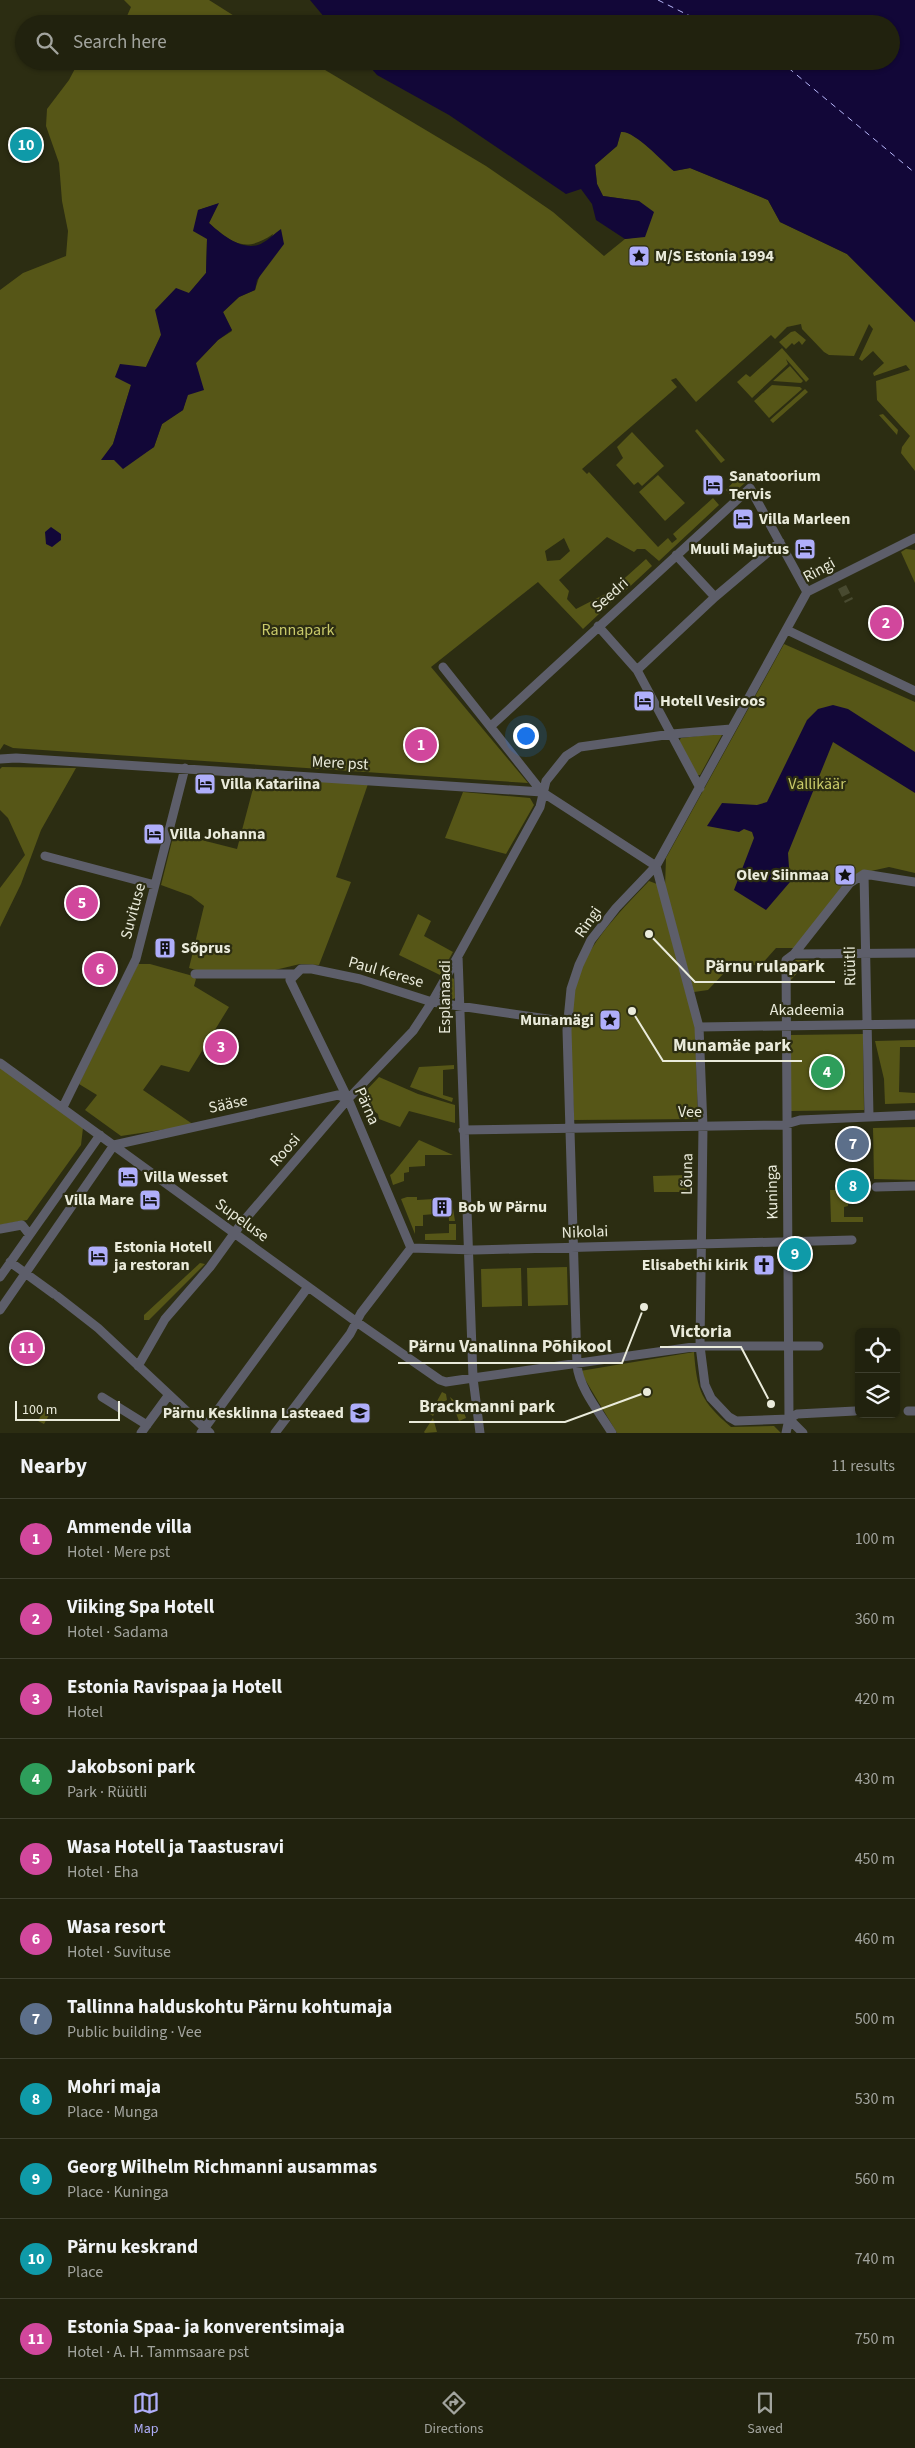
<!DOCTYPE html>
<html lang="en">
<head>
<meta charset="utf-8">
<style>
	:root { --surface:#21220e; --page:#2d2f1c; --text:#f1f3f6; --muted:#a2a49e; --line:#3e3f2e; --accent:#afaefa }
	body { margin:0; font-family:"Source Sans 3",sans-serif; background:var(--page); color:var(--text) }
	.controls { position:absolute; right:15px; bottom:15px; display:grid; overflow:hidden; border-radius:8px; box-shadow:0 1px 4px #0004 }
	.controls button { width:45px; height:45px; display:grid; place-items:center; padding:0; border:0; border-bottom:1px solid var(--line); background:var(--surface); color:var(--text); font:25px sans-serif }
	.scale { position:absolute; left:15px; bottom:12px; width:105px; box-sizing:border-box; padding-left:5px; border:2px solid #eaebdb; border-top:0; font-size:14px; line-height:18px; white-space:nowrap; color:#eaebdb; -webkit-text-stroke:4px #2c2d12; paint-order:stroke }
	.you { position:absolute; left:525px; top:735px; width:18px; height:18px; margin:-12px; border:4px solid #fff; border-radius:50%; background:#1a73e8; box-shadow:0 0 0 8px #1a73e833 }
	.badge { display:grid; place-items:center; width:32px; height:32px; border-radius:50%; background:var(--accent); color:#fff; font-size:16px; font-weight:700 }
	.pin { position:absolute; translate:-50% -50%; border:2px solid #fff; box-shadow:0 1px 5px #0006 }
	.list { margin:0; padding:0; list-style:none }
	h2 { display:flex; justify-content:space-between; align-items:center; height:65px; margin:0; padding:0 20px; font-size:21px }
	h2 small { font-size:16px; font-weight:400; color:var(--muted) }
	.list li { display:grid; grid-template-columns:32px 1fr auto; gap:15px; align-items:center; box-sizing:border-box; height:80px; padding:0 20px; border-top:1px solid var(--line) }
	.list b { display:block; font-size:19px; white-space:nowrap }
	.list p { margin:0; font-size:16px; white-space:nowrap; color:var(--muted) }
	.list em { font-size:16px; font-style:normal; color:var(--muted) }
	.icon { flex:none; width:28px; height:28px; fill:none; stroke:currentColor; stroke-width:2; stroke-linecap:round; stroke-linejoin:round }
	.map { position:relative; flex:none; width:915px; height:1433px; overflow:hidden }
	.search { position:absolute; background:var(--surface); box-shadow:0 1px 4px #0004; left:15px; right:15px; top:15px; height:55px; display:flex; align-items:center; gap:12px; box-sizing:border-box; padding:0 18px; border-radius:28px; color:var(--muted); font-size:19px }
	.sheet { height:945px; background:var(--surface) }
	nav { display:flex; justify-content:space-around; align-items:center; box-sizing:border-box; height:70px; border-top:1px solid var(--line); background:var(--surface); font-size:14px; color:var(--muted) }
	nav a { display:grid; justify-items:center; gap:2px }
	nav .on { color:var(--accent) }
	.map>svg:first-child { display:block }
	.green { fill:#565617; fill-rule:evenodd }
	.water { fill:#120738 }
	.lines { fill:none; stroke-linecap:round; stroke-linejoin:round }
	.ferry { stroke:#b8b8fb; stroke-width:1; stroke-dasharray:6 5; stroke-linecap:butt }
	.minor-tunnel { stroke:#484a30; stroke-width:9; stroke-dasharray:9 4.5; stroke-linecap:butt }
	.minor { stroke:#5d5e6a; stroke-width:9 }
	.labels { text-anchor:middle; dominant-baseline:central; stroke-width:4.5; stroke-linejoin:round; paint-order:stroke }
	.poi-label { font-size:16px; font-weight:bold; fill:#eaebdb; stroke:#2c2d12; text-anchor:start }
	.street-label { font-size:16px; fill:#eaebdb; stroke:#2c2d12 }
	.park-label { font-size:16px; fill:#c9ca6a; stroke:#2c2d12 }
	.leader { fill:none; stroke:#eaebdb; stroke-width:2 }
	.callout-dot { fill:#eaebdb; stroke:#2c2d12; stroke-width:2 }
	.callout-label { font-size:18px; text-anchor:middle; font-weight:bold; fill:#eaebdb; stroke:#2c2d12; stroke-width:4.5; stroke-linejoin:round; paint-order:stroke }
</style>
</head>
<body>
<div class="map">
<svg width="915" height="1433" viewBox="0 0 915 1433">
	<rect width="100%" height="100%" fill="#2c2d12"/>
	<!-- green -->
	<path class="green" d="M124,0H209L247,24H105L111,18L120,19L127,16L131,7Z
		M79,61H310L486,166L553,212L604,256L625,239L645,236L639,201L603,196L597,184L595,165L617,146L621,131C635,131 663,161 674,171L690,168L768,200L780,222L847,254L915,322V471L901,453L902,447L910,436L877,400L876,381L910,370L906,365L874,376L873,373L884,363L873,351L862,361L859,359L873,329L869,324L854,356L829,355L824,352L802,329L801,324L787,327L775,339L771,335L696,402L676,378L671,380L677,387L582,469L587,474L589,472L658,547L668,538L672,543L677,539L673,534L713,498L719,505L659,561L645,549H637L634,552L607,537L559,580L569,591L567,599L576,609L611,591L617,597L583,629L538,582L431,667L528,783L13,748L4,744L0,750V290L23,273L66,256L68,231L62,201L59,163L46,126L47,109L69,80ZM218,204L209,223C232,244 246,253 273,234L255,290L239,297L223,312L232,331L218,340L196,363L183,410L162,424L154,447L138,457L102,460L113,444L131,385L146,367L161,335L189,293L206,273L207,239L198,210ZM564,538L570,551L560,560L547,561L545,551Z
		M795,331L806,340L802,345L799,341L794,345L792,343L786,349L779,342L791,332Z
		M782,348L809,379L806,382L786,359L788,364L752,398L737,382L746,374L750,377Z
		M790,366L803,381L801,383L773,381Z
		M772,385L800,387L802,389L769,418L754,401Z
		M805,389L808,392L773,423L770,420Z
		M883,414L898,430L897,435L879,415Z
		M697,429L725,460L721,463L695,431Z
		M632,432L664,466L642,486L638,482L634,485L616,465L623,458L617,447Z
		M658,475L685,503L665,521L639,492Z
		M739,476L745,483L731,495L726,490Z
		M906,549L915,550V583L901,552Z
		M646,559L652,566L624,592L617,585Z
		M784,644L915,702V873L889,867L853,875L795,948H776L761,965H751L747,970L725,972L708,990L694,992L665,887L666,858Z
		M723,733L700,775H697L679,741L681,738Z
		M2,767L76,768L41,830L21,884L0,927V888L25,855L8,818L0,810V769Z
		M338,779L369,781L336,877L351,882L319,965L300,964L275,970L200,971L189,968L204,906L191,896L161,885L174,833L237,849L255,781Z
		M463,792L530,798L534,805L506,854L445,838Z
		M649,881L657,884L695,1026L698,1119L574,1120C573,1080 567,1037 573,998C579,951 618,914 649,881Z
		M418,914L431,921L424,936L453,952L440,975L399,955Z
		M796,960H809L790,981V965Z
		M138,964H150L193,976L196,979L194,986L229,1007L189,1072L161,1065L143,1090L194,1125L121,1136L85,1110L97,1095L79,1084Z
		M451,977L454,979L455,998C451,1001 443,1001 440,997Z
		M863,1034L864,1110L790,1111L791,1035Z
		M915,1040V1047H900L899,1092L915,1093V1103L885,1104L884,1079L875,1041Z
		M454,1065V1069L443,1070V1095L453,1098L452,1102L410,1087L419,1067Z
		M0,1067L83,1128L81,1145L27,1220L0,1225Z
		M379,1077L418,1094L455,1105V1123L409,1111L400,1127L379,1119L378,1114L358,1099Z
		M915,1127V1180L874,1179L873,1128Z
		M419,1140L453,1155H425V1166L409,1167V1172L404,1173V1181L393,1185L390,1175L393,1173Z
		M687,1175V1192H654L653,1176Z
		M830,1190H842V1194H848V1206L844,1207V1217H863V1222H831Z
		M407,1197H417V1200L434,1199L435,1214L423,1215V1226H415V1234L401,1199Z
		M448,1202H452L455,1221H449Z
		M449,1224H456V1240H425V1234L449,1233Z
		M200,1263L205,1264L149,1320H144V1315Z
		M567,1267L568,1305L528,1306L527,1268Z
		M521,1268L522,1306L482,1307L481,1269Z
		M694,1352C697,1391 701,1401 731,1427L774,1426L781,1433H617L580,1371Z
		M442,1392L446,1394L447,1400L441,1403L433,1416L430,1414Z
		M450,1397L462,1407L466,1418L459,1421Z
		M46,1406L52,1410L44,1424L38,1421Z
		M433,1418L437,1432L425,1433L424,1432Z"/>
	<!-- water -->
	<path class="water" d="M310,0H915V322L847,254L780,222L768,200L690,168L674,171C663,162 634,130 621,132L617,146L595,165L597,184L603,196L639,201L654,212L645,237L625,239L596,220L592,204L581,189L566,194L449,115L377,75L365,61H891V24H330Z
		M219,203L209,223C221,234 240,250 258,245C265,243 274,234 281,229L284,244L257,280L255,290L239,297L223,312L232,330L218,340L196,363L204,390L188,395L183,410L162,424L154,447L123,469L114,460H101L113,444L131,385L115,377L120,364L146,367L161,335L155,310L176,288L189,293L206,273L207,239L193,231L198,210Z
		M51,527L61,534V540L52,547L46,544L45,532Z
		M833,705L848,709L915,752V793L833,742L788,853L790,882L766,910L734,890L754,838L752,832L744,829L739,832L707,826L722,803L757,805L767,802L807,720L818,709Z"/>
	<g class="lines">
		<!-- ferry -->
		<path class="ferry" d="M658,0L706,24
			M780,61L915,173"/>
		<!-- minor-tunnel -->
		<path class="minor-tunnel" d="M842,587L849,601"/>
		<!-- minor -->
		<path class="minor" d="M676,555L715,597
			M598,626L637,670L700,788
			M787,630L915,691
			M443,667L542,792
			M637,670L715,597L780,542
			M491,726L750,488L807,592
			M0,759L16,758L542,792L656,866L699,1027L703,1127L700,1346L705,1385L711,1398L729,1417L736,1421L789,1419L797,1414L855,1411
			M45,856L155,885
			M864,874L869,1116
			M794,954L915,953
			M195,974H295
			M699,1027L915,1024
			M0,1063L358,1323L440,1380L446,1382L473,1378L700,1346H819
			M63,1107L136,959L185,768
			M463,1130L783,1125L800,1120L915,1115
			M114,1145L338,1095L348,1099
			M876,1187L915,1186
			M0,1229L22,1225L29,1234
			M411,1248L348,1099L290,980L301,969H312L360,979L432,1002L568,1022
			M411,1248L475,1250L852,1240
			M10,1262L54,1294
			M0,1277L100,1135
			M57,1296L98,1328L210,1433
			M0,1310L114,1145
			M138,1366L165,1319L210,1267L241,1224L348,1099L413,1031L432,1002L458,956
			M102,1397L147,1425
			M908,1411H915
			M789,1419L803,1433
			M141,1433L168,1396
			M201,1433L308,1287
			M275,1433L350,1334L361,1313L411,1248
			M480,1433L473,1378L458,956L540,807L546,781L566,756L580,747L672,734L731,729
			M612,1433C600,1413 579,1388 577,1365L567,1030L571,989L579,965L591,940L616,908L656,866L807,592L915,538
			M786,1433L789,1419L786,960L794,954L850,883L864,874L915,882"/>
	</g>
	<!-- icons -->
	<defs>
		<g id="sight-square" transform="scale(1.125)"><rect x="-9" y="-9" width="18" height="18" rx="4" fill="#afaefa" stroke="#2c2d12"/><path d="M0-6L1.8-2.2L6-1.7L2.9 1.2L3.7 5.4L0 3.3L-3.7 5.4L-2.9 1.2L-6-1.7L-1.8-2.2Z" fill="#111"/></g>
		<g id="hotel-square" transform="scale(1.125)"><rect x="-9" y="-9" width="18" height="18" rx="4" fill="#afaefa" stroke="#2c2d12"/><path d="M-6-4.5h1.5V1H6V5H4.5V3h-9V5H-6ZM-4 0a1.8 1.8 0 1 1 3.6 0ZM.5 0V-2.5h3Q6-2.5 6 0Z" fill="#111"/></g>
		<g id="building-square" transform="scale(1.125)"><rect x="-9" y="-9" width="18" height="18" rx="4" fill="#afaefa" stroke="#2c2d12"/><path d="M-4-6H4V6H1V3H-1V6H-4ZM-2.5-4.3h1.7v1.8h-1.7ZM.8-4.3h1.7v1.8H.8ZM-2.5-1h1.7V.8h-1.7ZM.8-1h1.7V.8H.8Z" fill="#111"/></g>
		<g id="church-square" transform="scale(1.125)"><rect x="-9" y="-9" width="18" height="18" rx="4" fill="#afaefa" stroke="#2c2d12"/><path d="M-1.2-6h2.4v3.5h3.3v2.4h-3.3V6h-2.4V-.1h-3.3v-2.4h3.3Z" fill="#111"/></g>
		<g id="school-square" transform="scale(1.125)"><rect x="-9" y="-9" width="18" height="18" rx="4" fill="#afaefa" stroke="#2c2d12"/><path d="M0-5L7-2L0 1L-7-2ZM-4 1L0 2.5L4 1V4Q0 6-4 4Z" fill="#111"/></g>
	</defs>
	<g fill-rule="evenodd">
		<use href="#sight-square" x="639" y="256"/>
		<use href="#hotel-square" x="713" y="485"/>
		<use href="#hotel-square" x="743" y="519"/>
		<use href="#hotel-square" x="805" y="549"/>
		<use href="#hotel-square" x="644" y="701"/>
		<use href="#hotel-square" x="205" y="784"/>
		<use href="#hotel-square" x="154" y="834"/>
		<use href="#sight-square" x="845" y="875"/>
		<use href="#building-square" x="165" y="948"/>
		<use href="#sight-square" x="610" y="1020"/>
		<use href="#hotel-square" x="128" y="1177"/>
		<use href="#hotel-square" x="150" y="1200"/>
		<use href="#building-square" x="442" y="1207"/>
		<use href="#hotel-square" x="98" y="1256"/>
		<use href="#church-square" x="764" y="1265"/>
		<use href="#school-square" x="360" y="1413"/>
	</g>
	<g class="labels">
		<!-- poi labels -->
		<g class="poi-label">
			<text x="655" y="256">M/S Estonia 1994</text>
			<text x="729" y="476">Sanatoorium<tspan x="729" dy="18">Tervis</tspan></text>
			<text x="759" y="519">Villa Marleen</text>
			<text x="789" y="549" text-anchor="end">Muuli Majutus</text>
			<text x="660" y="701">Hotell Vesiroos</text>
			<text x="221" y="784">Villa Katariina</text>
			<text x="170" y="834">Villa Johanna</text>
			<text x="829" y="875" text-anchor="end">Olev Siinmaa</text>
			<text x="181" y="948">Sõprus</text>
			<text x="594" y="1020" text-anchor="end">Munamägi</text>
			<text x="144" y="1177">Villa Wesset</text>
			<text x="134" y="1200" text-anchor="end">Villa Mare</text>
			<text x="458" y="1207">Bob W Pärnu</text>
			<text x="114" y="1247">Estonia Hotell<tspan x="114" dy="18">ja restoran</tspan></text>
			<text x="748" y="1265" text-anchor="end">Elisabethi kirik</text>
			<text x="344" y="1413" text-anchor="end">Pärnu Kesklinna Lasteaed</text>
		</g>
		<!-- street labels -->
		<g class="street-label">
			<text transform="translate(819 570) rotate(-29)">Ringi</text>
			<text transform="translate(610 595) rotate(-42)">Seedri</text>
			<text transform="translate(340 763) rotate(3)">Mere pst</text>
			<text transform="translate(133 911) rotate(-75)">Suvituse</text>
			<text transform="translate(588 922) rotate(-55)">Ringi</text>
			<text transform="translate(850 966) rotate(-91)">Rüütli</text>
			<text transform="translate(386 972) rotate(16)">Paul Kerese</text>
			<text transform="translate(445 997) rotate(-90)">Esplanaadi</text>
			<text x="807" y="1010">Akadeemia</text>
			<text transform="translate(228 1104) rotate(-12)">Sääse</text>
			<text transform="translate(367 1106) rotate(66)">Pärna</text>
			<text x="690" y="1112">Vee</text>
			<text transform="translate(285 1150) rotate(-49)">Roosi</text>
			<text transform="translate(687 1174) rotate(-89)">Lõuna</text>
			<text transform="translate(772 1192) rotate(-91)">Kuninga</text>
			<text transform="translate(242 1220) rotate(36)">Supeluse</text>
			<text transform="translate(585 1232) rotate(-2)">Nikolai</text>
		</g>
		<!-- park labels -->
		<g class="park-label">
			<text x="298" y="630">Rannapark</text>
			<text x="817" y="784">Vallikäär</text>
		</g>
	</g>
	<!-- callouts -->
	<path class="leader" d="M649 934L695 982H835M632 1011L663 1061H802M771 1404L741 1347H660M644 1307L622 1363H398M647 1392L565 1422H409"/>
	<g class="callout-dot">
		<circle cx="649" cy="934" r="5"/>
		<circle cx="632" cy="1011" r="5"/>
		<circle cx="771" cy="1404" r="5"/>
		<circle cx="644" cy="1307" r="5"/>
		<circle cx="647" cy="1392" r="5"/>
	</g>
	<g class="callout-label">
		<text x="765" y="972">Pärnu rulapark</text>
		<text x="732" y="1051">Munamäe park</text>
		<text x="701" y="1337">Victoria</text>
		<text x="510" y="1352">Pärnu Vanalinna Põhikool</text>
		<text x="487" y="1412">Brackmanni park</text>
	</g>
</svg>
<div class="controls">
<button><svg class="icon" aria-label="locate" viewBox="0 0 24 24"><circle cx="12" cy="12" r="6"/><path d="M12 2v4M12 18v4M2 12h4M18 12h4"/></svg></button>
<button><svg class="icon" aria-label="layers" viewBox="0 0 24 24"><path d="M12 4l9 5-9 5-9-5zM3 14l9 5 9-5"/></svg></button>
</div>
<div class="scale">100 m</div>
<div class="you"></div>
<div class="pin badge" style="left:421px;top:745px;background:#d1479c">1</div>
<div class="pin badge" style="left:886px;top:623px;background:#d1479c">2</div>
<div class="pin badge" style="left:221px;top:1047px;background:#d1479c">3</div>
<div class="pin badge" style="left:827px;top:1072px;background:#2e9e5b">4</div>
<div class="pin badge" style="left:82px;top:903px;background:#d1479c">5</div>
<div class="pin badge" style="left:100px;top:969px;background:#d1479c">6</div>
<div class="pin badge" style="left:853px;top:1144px;background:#5c6f8a">7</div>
<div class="pin badge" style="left:853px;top:1186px;background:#0f9aa8">8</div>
<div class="pin badge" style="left:795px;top:1254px;background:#0f9aa8">9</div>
<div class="pin badge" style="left:26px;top:145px;background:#0f9aa8">10</div>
<div class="pin badge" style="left:27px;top:1348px;background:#d1479c">11</div>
<div class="search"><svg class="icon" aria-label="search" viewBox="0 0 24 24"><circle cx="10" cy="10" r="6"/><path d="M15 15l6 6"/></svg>Search here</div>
</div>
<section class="sheet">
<h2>Nearby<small>11 results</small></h2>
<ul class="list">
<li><span class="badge" style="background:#d1479c">1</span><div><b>Ammende villa</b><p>Hotel · Mere pst</p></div><em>100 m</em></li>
<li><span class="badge" style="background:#d1479c">2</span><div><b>Viiking Spa Hotell</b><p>Hotel · Sadama</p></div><em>360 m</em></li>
<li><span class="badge" style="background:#d1479c">3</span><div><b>Estonia Ravispaa ja Hotell</b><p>Hotel</p></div><em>420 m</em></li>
<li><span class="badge" style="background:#2e9e5b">4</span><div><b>Jakobsoni park</b><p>Park · Rüütli</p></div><em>430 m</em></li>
<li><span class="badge" style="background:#d1479c">5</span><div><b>Wasa Hotell ja Taastusravi</b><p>Hotel · Eha</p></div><em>450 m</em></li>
<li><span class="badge" style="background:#d1479c">6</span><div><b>Wasa resort</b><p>Hotel · Suvituse</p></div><em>460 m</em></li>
<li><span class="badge" style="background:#5c6f8a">7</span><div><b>Tallinna halduskohtu Pärnu kohtumaja</b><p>Public building · Vee</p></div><em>500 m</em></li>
<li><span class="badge" style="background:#0f9aa8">8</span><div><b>Mohri maja</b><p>Place · Munga</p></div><em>530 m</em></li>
<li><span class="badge" style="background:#0f9aa8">9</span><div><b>Georg Wilhelm Richmanni ausammas</b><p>Place · Kuninga</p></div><em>560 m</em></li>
<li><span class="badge" style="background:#0f9aa8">10</span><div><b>Pärnu keskrand</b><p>Place</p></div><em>740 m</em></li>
<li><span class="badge" style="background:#d1479c">11</span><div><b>Estonia Spaa- ja konverentsimaja</b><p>Hotel · A. H. Tammsaare pst</p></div><em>750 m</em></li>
</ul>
</section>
<nav>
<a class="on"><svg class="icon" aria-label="map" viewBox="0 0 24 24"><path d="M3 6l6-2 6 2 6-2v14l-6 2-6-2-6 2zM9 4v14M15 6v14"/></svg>Map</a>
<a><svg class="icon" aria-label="directions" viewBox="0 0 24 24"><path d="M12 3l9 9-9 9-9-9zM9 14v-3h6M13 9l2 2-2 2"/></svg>Directions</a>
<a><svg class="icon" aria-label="saved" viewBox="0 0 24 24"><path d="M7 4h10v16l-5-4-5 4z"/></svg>Saved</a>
</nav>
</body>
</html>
